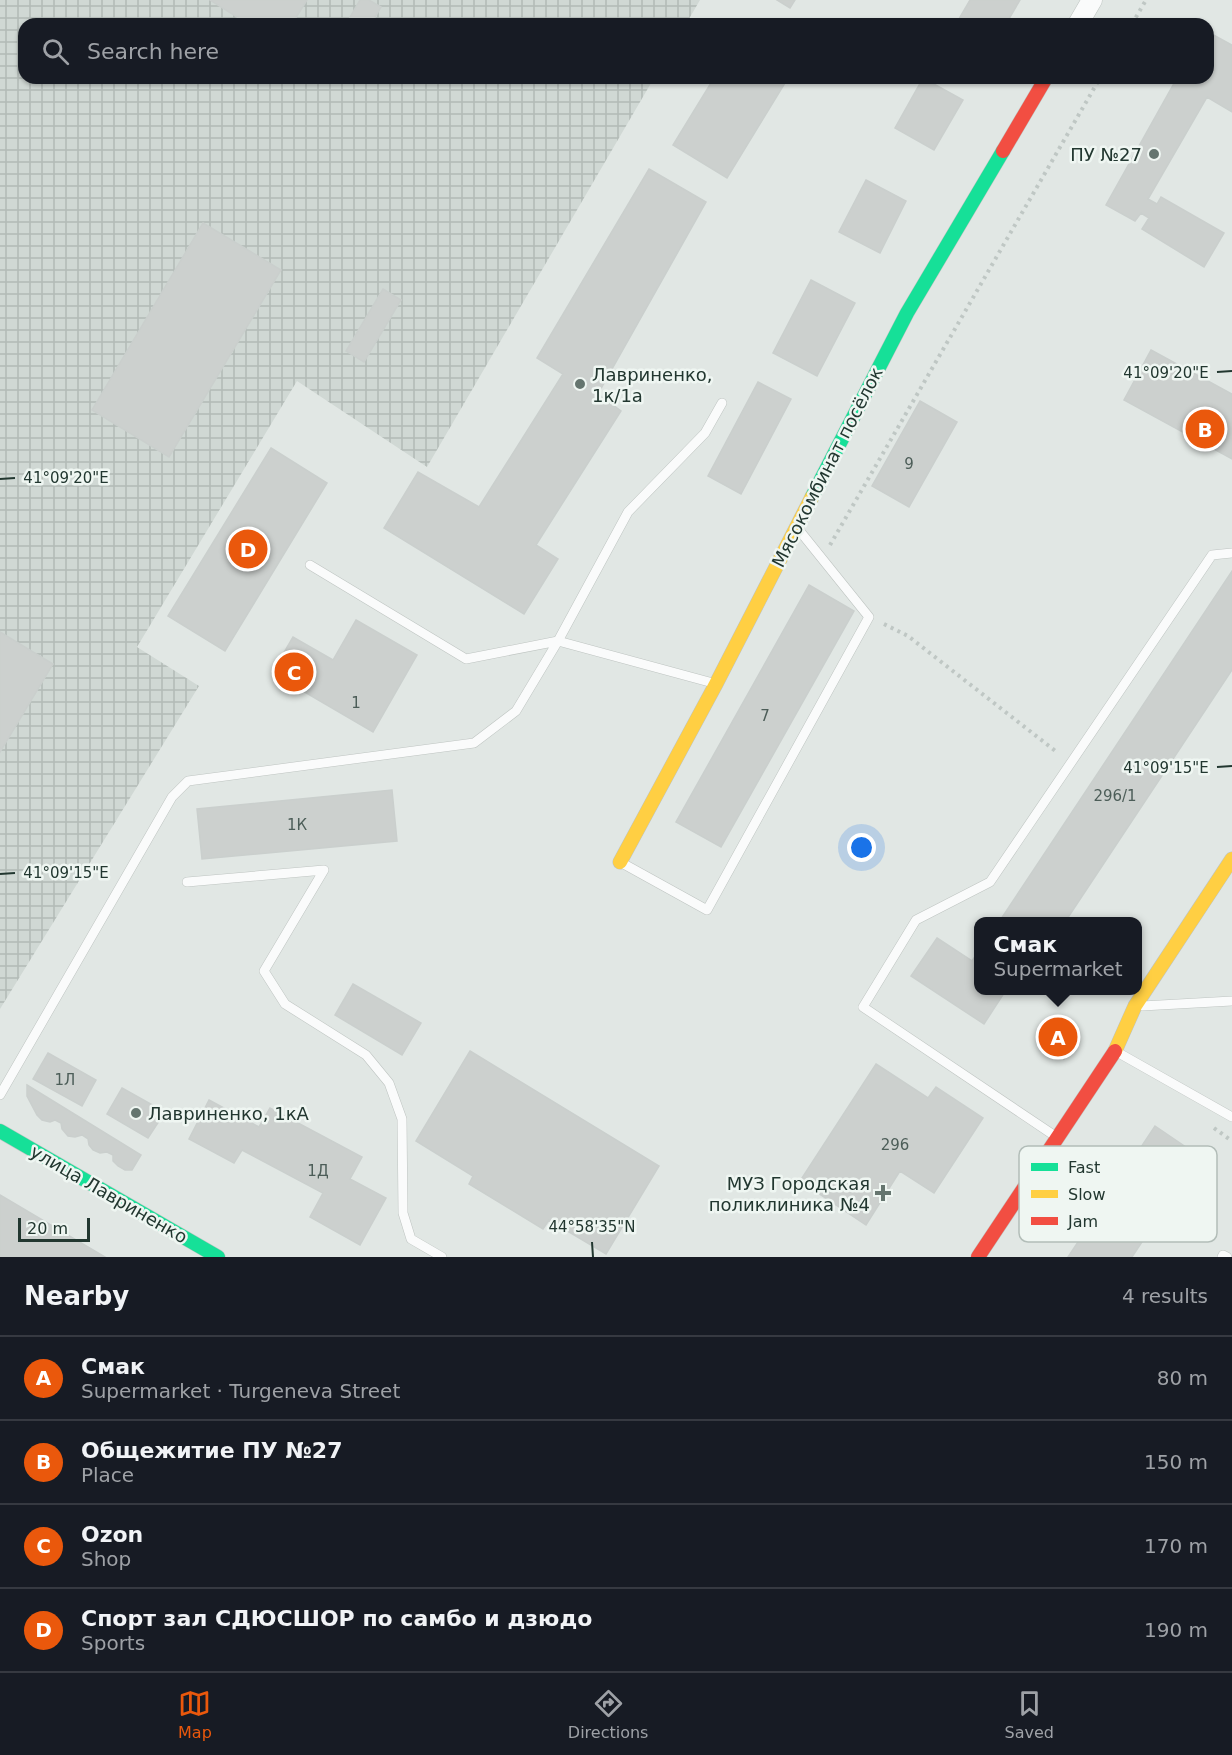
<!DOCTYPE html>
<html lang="en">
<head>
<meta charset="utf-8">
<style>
	:root { --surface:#171b24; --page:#242831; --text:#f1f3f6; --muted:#9ea1a6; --line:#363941; --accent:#ea580c }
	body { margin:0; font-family:"DejaVu Sans",sans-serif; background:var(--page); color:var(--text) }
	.scale { position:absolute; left:18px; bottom:15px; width:72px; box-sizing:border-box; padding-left:6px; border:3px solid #223730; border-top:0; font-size:16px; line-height:21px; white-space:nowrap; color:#223730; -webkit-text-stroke:4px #eff6f2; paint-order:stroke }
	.you { position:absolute; left:862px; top:848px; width:21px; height:21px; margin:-15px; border:4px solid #fff; border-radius:50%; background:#1a73e8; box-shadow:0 0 0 9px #1a73e833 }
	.badge { display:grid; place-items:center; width:39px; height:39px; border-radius:50%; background:var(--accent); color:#fff; font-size:20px; font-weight:700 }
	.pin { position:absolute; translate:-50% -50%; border:3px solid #fff; box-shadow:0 2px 6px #0006 }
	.popup { position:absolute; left:974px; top:917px; width:168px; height:78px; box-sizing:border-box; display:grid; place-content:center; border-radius:12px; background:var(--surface); filter:drop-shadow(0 2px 4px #0005); font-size:20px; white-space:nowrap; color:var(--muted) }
	.popup b { font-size:22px; color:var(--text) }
	.popup::after { content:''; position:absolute; left:50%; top:100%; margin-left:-12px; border:12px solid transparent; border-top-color:var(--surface) }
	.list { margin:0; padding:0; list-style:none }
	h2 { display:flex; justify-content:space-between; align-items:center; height:78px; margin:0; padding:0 24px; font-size:26px }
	h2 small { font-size:20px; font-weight:400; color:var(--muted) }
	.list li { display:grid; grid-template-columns:39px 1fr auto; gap:18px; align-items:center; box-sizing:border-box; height:84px; padding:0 24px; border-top:2px solid var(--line) }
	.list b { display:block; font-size:22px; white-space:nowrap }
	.list p { margin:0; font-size:20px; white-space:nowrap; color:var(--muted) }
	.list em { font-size:20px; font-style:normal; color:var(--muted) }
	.icon { flex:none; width:33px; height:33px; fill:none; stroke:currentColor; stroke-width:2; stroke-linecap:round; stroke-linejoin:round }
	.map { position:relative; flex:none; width:1232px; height:1257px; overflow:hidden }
	.search { position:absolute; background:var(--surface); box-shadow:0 2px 4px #0004; left:18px; right:18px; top:18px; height:66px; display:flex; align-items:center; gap:15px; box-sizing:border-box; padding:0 21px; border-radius:18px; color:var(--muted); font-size:22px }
	.sheet { height:414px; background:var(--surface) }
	nav { display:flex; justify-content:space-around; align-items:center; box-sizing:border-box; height:84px; border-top:2px solid var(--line); background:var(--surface); font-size:16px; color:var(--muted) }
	nav a { display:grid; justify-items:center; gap:3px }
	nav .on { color:var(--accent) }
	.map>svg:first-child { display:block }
	.industrial { fill:url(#industrial-grid) }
	.building { fill:#ccd0ce; stroke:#cacfcd; stroke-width:1.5 }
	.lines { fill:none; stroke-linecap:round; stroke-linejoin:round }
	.lane-casing { stroke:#bec4c1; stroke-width:10 }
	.street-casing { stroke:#bec4c1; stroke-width:21 }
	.fast-casing { stroke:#bec4c1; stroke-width:15 }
	.slow-casing { stroke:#bec4c1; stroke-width:15 }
	.jam-casing { stroke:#bec4c1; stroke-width:15 }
	.path { stroke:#bfc7c4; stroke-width:4; stroke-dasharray:3 4.5; stroke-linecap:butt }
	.lane { stroke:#fafbfb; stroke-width:9 }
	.street { stroke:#fafbfb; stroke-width:20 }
	.fast { stroke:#16e098; stroke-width:14 }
	.slow { stroke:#ffcf43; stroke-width:14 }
	.jam { stroke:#f24e42; stroke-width:14 }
	.ticks { fill:none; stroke:#223730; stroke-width:2 }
	.poi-dot { fill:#65756f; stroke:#eff6f2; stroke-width:2 }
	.labels { text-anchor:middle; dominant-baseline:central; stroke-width:5; stroke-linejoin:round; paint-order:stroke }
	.number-label { font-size:15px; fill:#4c5d58 }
	.poi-label { font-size:18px; fill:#223730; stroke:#eff6f2; text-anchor:end }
	.street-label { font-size:18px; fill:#223730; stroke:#eff6f2 }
	.key { fill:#eff6f2; stroke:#b2bdb8; stroke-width:1.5 }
	.key-label { font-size:16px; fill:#223730 }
	.ticks-label { font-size:15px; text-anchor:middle; fill:#223730; stroke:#eff6f2; stroke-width:5; stroke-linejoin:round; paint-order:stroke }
</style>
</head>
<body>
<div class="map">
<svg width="1232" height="1257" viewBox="0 0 1232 1257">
	<defs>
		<pattern id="industrial-grid" width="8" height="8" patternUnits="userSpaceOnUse" patternTransform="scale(1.5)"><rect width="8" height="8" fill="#d0d8d4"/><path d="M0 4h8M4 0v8" fill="none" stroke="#b2bab6"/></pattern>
	</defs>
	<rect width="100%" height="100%" fill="#e1e7e4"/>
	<!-- industrial -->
	<path class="industrial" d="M0,0H700L686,24H24V78H654L427,467L297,381L137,647L199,686L0,1009Z"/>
	<!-- building -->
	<path class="building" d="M210,0H307L292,24H248Z
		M360,0H369L381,7L371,24H346Z
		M777,0H795L790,8Z
		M970,0H1020L1006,24H956Z
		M1208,32L1232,45V112L1207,97L1148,199L1157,204L1161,197L1224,233L1204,267L1142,229L1149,218L1141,213L1135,221L1106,205L1177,78H1208Z
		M714,78H777L785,83L727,178L673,145Z
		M923,78L963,100L934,150L895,128Z
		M649,169L706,202L598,394L621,411L536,545L558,559L524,614L384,528L418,472L479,507L563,374L537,358Z
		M866,180L906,201L880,253L839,232Z
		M203,223L281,270L169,457L92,410Z
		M811,280L855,303L817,376L773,353Z
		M383,289L401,300L364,362L346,351Z
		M1151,350L1232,394V459L1124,400Z
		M758,382L791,399L741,494L708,476Z
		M920,401L957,422L909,507L872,486Z
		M271,448L327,483L225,651L168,616Z
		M1232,571V670L1065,922H999Z
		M809,585L854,611L721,847L676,822Z
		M356,620L417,655L373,732L272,673L293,637L333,660Z
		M0,632L53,664L0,752Z
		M392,790L397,841L202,859L197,809Z
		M937,938L972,961L978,952V990H1006L984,1024L911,976Z
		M353,984L421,1023L402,1055L335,1015Z
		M1054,1021L1077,1038L1064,1059L1040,1042Z
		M470,1051L659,1166L606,1254L549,1220L543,1229L469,1184L473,1176L416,1141Z
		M48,1053L96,1080L82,1106L33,1079Z
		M876,1064L928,1098L936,1087L983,1118L934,1193L900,1171L866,1225L800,1181Z
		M27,1085L141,1155L132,1170H125L118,1166L113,1161V1155L107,1152L100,1153L93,1150L89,1145L88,1139L82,1135L75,1137L68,1136L62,1129L61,1123L55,1120L50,1122L42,1120L37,1115L27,1096Z
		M122,1088L165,1112L148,1138L107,1114Z
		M209,1100L259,1127L270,1108L362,1157L350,1179L386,1198L360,1245L310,1217L323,1193L242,1150L234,1163L189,1139Z
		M1155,1126L1199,1156L1132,1257H1068Z
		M0,1195L105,1257H0Z"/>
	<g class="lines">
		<!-- lane casing -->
		<g class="lane-casing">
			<path id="lane" d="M310,565L466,659L558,641L713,683
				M622,863L707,910L869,617L799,530
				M187,882L324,870L264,971L285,1004L366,1055L389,1083L402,1119L403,1213L411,1239L442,1257
				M1142,1006L1232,1001
				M1117,1052L1232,1117
				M0,1095L172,797L188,781L474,743L516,711L558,641L628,512L705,433L722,403
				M1055,1136L863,1007L916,920L990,882L1212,555L1232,553
				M1222,1257L1223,1255L1227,1257"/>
		</g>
		<!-- street casing -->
		<g class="street-casing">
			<path id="street" d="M1078,24L1092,0"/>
		</g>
		<!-- fast casing -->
		<g class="fast-casing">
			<path id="fast" d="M812,497L907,313L1003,151
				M0,1131L218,1257"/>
		</g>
		<!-- slow casing -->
		<g class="slow-casing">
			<path id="slow" d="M620,862L716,684L812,497
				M1115,1051L1135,1006L1232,859"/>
		</g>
		<!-- jam casing -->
		<g class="jam-casing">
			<path id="jam" d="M1003,151L1046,78
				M978,1257L1115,1051"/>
		</g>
		<!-- path -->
		<path class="path" d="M1132,24L1146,0
			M830,545L1100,78
			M884,624L908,636L1058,753
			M1214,1128L1232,1141"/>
		<!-- lane -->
		<use href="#lane" class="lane"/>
		<!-- street -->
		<use href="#street" class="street"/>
		<!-- fast -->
		<use href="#fast" class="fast"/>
		<!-- slow -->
		<use href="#slow" class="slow"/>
		<!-- jam -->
		<use href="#jam" class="jam"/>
	</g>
	<!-- ticks -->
	<path class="ticks" d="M1217,372L1232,371M0,479L15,478M1217,767L1232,766M0,874L15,873M592,1242L593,1257"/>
	<!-- markers -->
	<g class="poi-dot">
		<circle cx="1154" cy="154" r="6"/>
		<circle cx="580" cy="384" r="6"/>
		<circle cx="136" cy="1113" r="6"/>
		<path d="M880 1184h6v6h6v6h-6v6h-6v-6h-6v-6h6z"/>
	</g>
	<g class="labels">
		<!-- number labels -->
		<g class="number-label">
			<text x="909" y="464">9</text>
			<text x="356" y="703">1</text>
			<text x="765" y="716">7</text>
			<text x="1115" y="796">296/1</text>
			<text x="297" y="825">1К</text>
			<text x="65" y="1080">1Л</text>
			<text x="895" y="1145">296</text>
			<text x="318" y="1171">1Д</text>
		</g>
		<!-- poi labels -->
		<g class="poi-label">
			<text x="1142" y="154">ПУ №27</text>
			<text x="592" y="374" text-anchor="start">Лавриненко,<tspan x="592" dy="21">1к/1а</tspan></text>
			<text x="148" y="1113" text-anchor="start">Лавриненко, 1кА</text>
			<text x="870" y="1183">МУЗ Городская<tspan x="870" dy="21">поликлиника №4</tspan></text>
		</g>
		<!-- street labels -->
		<g class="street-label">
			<text transform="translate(827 467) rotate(-63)">Мясокомбинат посёлок</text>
			<text transform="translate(109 1194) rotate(30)">улица Лавриненко</text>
		</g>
	</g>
	<!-- legend -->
	<rect x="1019" y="1146" width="198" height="96" rx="9" class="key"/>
	<rect x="1031" y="1163" width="27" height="8" fill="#16e098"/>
	<rect x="1031" y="1190" width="27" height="8" fill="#ffcf43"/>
	<rect x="1031" y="1217" width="27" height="8" fill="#f24e42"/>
	<g class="key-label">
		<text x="1068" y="1173">Fast</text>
		<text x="1068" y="1200">Slow</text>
		<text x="1068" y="1227">Jam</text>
	</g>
	<g class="ticks-label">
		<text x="1166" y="378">41°09'20"E</text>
		<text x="66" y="483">41°09'20"E</text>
		<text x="1166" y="773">41°09'15"E</text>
		<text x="66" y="878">41°09'15"E</text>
		<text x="592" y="1232">44°58'35"N</text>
	</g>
</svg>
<div class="scale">20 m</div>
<div class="you"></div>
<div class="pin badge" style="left:1058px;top:1037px">A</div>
<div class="popup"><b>Смак</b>Supermarket</div>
<div class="pin badge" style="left:1205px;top:429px">B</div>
<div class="pin badge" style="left:294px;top:672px">C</div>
<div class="pin badge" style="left:248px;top:549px">D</div>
<div class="search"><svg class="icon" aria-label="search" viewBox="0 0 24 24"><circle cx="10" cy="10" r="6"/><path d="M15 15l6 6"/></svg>Search here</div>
</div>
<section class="sheet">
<h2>Nearby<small>4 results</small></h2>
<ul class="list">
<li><span class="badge">A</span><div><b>Смак</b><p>Supermarket · Turgeneva Street</p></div><em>80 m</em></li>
<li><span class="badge">B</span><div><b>Общежитие ПУ №27</b><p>Place</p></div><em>150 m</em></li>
<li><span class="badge">C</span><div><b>Ozon</b><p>Shop</p></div><em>170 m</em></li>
<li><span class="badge">D</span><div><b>Спорт зал СДЮСШОР по самбо и дзюдо</b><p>Sports</p></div><em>190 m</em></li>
</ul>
</section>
<nav>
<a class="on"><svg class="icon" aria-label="map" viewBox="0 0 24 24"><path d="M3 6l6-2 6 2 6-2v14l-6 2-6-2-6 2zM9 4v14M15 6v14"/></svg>Map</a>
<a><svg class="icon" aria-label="directions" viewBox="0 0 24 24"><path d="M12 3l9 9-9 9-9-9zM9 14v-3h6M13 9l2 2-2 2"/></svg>Directions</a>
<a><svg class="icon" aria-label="saved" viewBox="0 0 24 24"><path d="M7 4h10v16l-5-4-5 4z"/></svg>Saved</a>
</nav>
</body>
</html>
